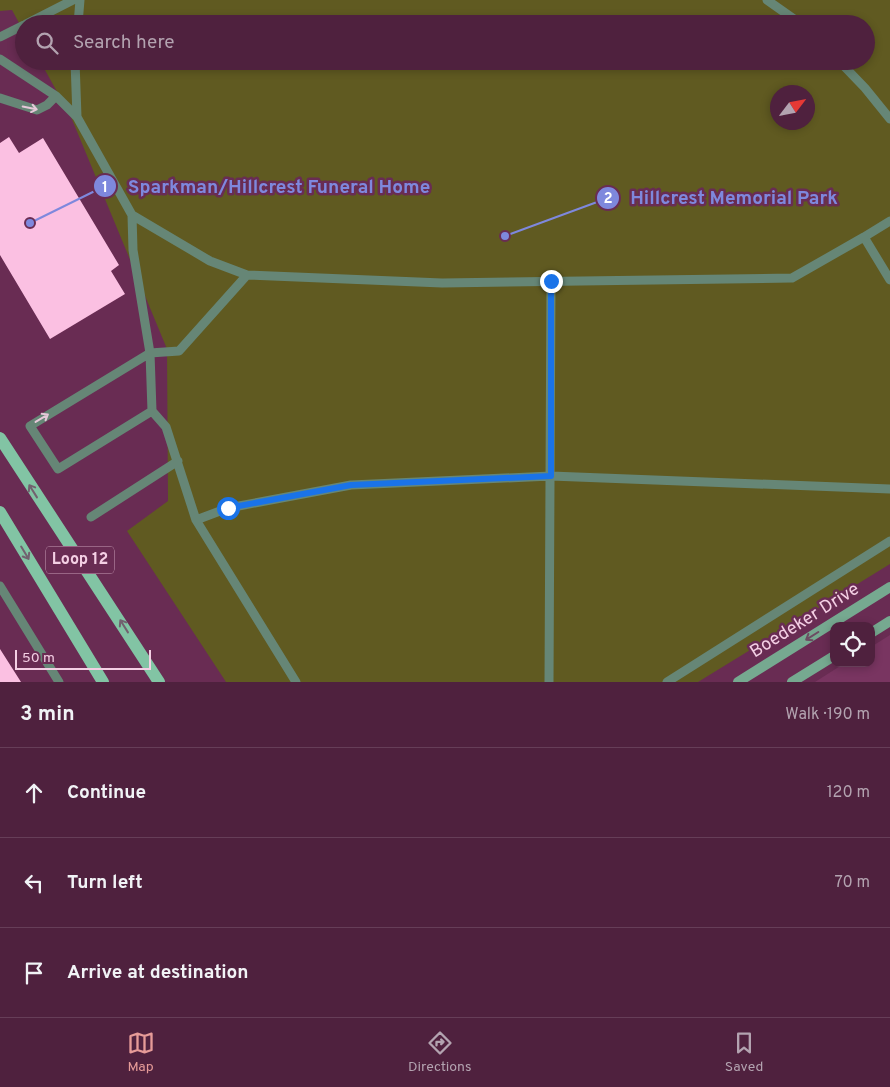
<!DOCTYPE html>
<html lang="en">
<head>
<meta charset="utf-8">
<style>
	:root { --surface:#4f213e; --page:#552945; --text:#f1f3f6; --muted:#b3a3b0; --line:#663e58; --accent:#e69b98 }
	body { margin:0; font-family:Overpass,sans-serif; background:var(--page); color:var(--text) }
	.controls { position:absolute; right:15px; bottom:15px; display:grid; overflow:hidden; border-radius:10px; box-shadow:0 2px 8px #0003 }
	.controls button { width:45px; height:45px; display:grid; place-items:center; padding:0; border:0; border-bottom:1px solid var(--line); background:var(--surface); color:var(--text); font:25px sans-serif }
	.compass { position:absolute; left:770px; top:85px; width:45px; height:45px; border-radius:50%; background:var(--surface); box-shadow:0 2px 8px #0003; rotate:58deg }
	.scale { position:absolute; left:15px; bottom:12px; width:136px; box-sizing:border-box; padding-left:5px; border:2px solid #f4cfe4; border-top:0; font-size:14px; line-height:18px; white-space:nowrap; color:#f4cfe4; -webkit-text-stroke:4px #692c53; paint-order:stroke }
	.stop { position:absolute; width:15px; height:15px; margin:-11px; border:4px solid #1a73e8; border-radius:50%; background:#fff }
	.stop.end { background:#1a73e8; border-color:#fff; box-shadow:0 1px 5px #0008 }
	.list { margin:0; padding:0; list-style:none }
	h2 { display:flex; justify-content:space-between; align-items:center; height:65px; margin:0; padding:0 20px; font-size:21px }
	h2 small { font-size:16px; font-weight:400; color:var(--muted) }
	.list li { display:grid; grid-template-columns:32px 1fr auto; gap:15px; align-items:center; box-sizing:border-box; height:90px; padding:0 20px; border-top:1px solid var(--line) }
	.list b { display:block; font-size:19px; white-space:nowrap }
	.list em { font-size:16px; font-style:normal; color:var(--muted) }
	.icon { flex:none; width:28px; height:28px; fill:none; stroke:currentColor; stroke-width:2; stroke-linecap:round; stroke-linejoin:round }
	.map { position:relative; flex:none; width:890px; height:682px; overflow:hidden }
	.search { position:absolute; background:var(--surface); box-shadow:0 2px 8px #0003; left:15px; right:15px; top:15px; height:55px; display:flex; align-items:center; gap:12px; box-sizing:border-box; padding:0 18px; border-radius:28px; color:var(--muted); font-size:19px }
	.sheet { height:335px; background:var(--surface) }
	nav { display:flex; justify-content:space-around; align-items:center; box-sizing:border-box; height:70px; border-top:1px solid var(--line); background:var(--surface); font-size:14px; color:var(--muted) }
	nav a { display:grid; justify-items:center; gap:2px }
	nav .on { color:var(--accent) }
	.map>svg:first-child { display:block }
	.built { fill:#793561 }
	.green { fill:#605a21; fill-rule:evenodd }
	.building { fill:#fbc0e2 }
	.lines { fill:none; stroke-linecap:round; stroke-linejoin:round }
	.service { stroke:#668676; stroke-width:9 }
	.secondary { stroke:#76a990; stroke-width:10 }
	.primary { stroke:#82c4a4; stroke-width:12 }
	.oneway { stroke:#e6c8d9 }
	.oneway2 { stroke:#72616f }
	.oneway3 { stroke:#6c4b62 }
	.route { stroke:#1a73e8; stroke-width:6 }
	.labels { text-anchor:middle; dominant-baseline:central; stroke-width:5; stroke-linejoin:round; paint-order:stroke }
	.shield { fill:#692c53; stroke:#ca9eb8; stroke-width:1 }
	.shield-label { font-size:16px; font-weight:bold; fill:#f4cfe4 }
	.street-label { font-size:18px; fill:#f4cfe4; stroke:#692c53 }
	.leader { fill:none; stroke:#7e88dd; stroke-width:2 }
	.callout-dot { fill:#7e88dd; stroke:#692c53; stroke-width:2 }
	.mark-label { font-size:15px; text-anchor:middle; font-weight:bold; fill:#fff }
	.callout-label { font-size:19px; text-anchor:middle; font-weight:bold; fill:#7e88dd; stroke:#692c53; stroke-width:5; stroke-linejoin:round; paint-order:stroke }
</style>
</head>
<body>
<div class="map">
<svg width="890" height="682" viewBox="0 0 890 682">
	<rect width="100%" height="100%" fill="#692c53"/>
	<!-- built -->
	<path class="built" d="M890,635V682H815L845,663H871V647Z"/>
	<!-- green -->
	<path class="green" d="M0,0H890V564L698,682H226L127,531L168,501L167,349L71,117L40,61H866V24H24V32L12,10L0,11ZM778,92H808V122H778Z"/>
	<!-- building -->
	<path class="building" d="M9,137L19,153L43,138L119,265L111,271L125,294L50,339L0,255V143Z
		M0,649L21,682H0Z"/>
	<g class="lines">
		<!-- service -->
		<path class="service" d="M767,0L801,24
			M26,24L73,0
			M78,24L80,0
			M0,37L24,25
			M0,59L56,96L77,117
			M75,61L77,117L132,215L210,261L247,275L442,283L792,278L864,237
			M839,61L865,88L890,119
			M0,98L37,110L47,105L56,96
			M132,215L133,250L150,353L152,411L166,427L196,520L296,682
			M890,221L864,237L890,280
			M152,411L58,469L30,426L150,353L179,351L247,275
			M91,517L178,461
			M196,520L228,508L351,485L551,476L890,489
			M0,586L59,682
			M549,682L551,281
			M667,682L890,541"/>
		<!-- secondary -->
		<path class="secondary" d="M871,633L890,621
			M738,682L890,587
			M792,682L834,656"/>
		<!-- primary -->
		<path class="primary" d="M0,438L159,682
			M0,512L103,682"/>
	</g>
	<!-- one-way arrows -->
	<defs><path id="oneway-shaft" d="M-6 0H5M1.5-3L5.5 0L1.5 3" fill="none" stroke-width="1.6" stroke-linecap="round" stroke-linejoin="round" transform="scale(1.25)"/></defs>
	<g class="oneway">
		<use href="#oneway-shaft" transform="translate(30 108) rotate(12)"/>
		<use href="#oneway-shaft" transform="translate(42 418) rotate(-31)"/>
	</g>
	<g class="oneway2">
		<use href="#oneway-shaft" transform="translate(33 491) rotate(-122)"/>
		<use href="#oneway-shaft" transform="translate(25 553) rotate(59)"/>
		<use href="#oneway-shaft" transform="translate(124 626) rotate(-122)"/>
	</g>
	<use class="oneway3" href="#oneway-shaft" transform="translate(812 636) rotate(148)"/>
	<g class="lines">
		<!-- route -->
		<path class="route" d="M228,508L351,485L551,476V281"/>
	</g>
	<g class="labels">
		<!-- shield labels -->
		<rect class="shield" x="46" y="546.5" width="68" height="27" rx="4"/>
		<g class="shield-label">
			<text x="80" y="560">Loop 12</text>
		</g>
		<!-- street labels -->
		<g class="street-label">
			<text transform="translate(805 621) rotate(-32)">Boedeker Drive</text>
		</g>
	</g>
	<!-- callouts -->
	<path class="leader" d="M30 223L105 186M505 236L608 198"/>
	<g class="callout-dot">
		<circle cx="30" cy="223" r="5"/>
		<circle cx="505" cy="236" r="5"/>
		<circle cx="105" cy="186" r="12"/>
		<circle cx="608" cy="198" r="12"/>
	</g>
	<g class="mark-label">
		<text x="105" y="192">1</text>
		<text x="608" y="203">2</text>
	</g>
	<g class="callout-label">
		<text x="279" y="193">Sparkman/Hillcrest Funeral Home</text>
		<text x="734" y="204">Hillcrest Memorial Park</text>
	</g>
</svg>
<div class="controls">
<button><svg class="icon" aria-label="locate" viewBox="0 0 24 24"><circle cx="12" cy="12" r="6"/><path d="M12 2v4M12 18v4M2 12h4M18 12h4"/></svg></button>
</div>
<svg class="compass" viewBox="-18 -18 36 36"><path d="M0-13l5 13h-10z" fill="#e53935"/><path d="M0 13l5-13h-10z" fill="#b3a3b0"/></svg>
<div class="scale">50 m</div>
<div class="stop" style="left:228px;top:508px"></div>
<div class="stop end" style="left:551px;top:281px"></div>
<div class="search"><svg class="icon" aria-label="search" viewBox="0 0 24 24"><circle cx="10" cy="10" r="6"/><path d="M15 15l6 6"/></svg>Search here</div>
</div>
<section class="sheet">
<h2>3 min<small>Walk · 190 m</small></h2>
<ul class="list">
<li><svg class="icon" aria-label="ahead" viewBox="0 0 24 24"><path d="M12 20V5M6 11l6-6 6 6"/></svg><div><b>Continue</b></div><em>120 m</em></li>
<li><svg class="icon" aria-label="left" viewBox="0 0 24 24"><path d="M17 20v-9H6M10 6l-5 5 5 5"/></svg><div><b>Turn left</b></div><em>70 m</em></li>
<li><svg class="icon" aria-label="arrive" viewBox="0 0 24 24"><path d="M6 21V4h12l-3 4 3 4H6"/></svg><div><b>Arrive at destination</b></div></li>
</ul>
</section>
<nav>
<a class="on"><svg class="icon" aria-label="map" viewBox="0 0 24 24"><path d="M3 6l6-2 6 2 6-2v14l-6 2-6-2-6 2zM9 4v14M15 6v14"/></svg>Map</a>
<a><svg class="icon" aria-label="directions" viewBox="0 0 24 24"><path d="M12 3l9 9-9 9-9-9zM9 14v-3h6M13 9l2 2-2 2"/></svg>Directions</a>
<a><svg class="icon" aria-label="saved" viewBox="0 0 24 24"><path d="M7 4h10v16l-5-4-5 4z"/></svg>Saved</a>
</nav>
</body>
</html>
